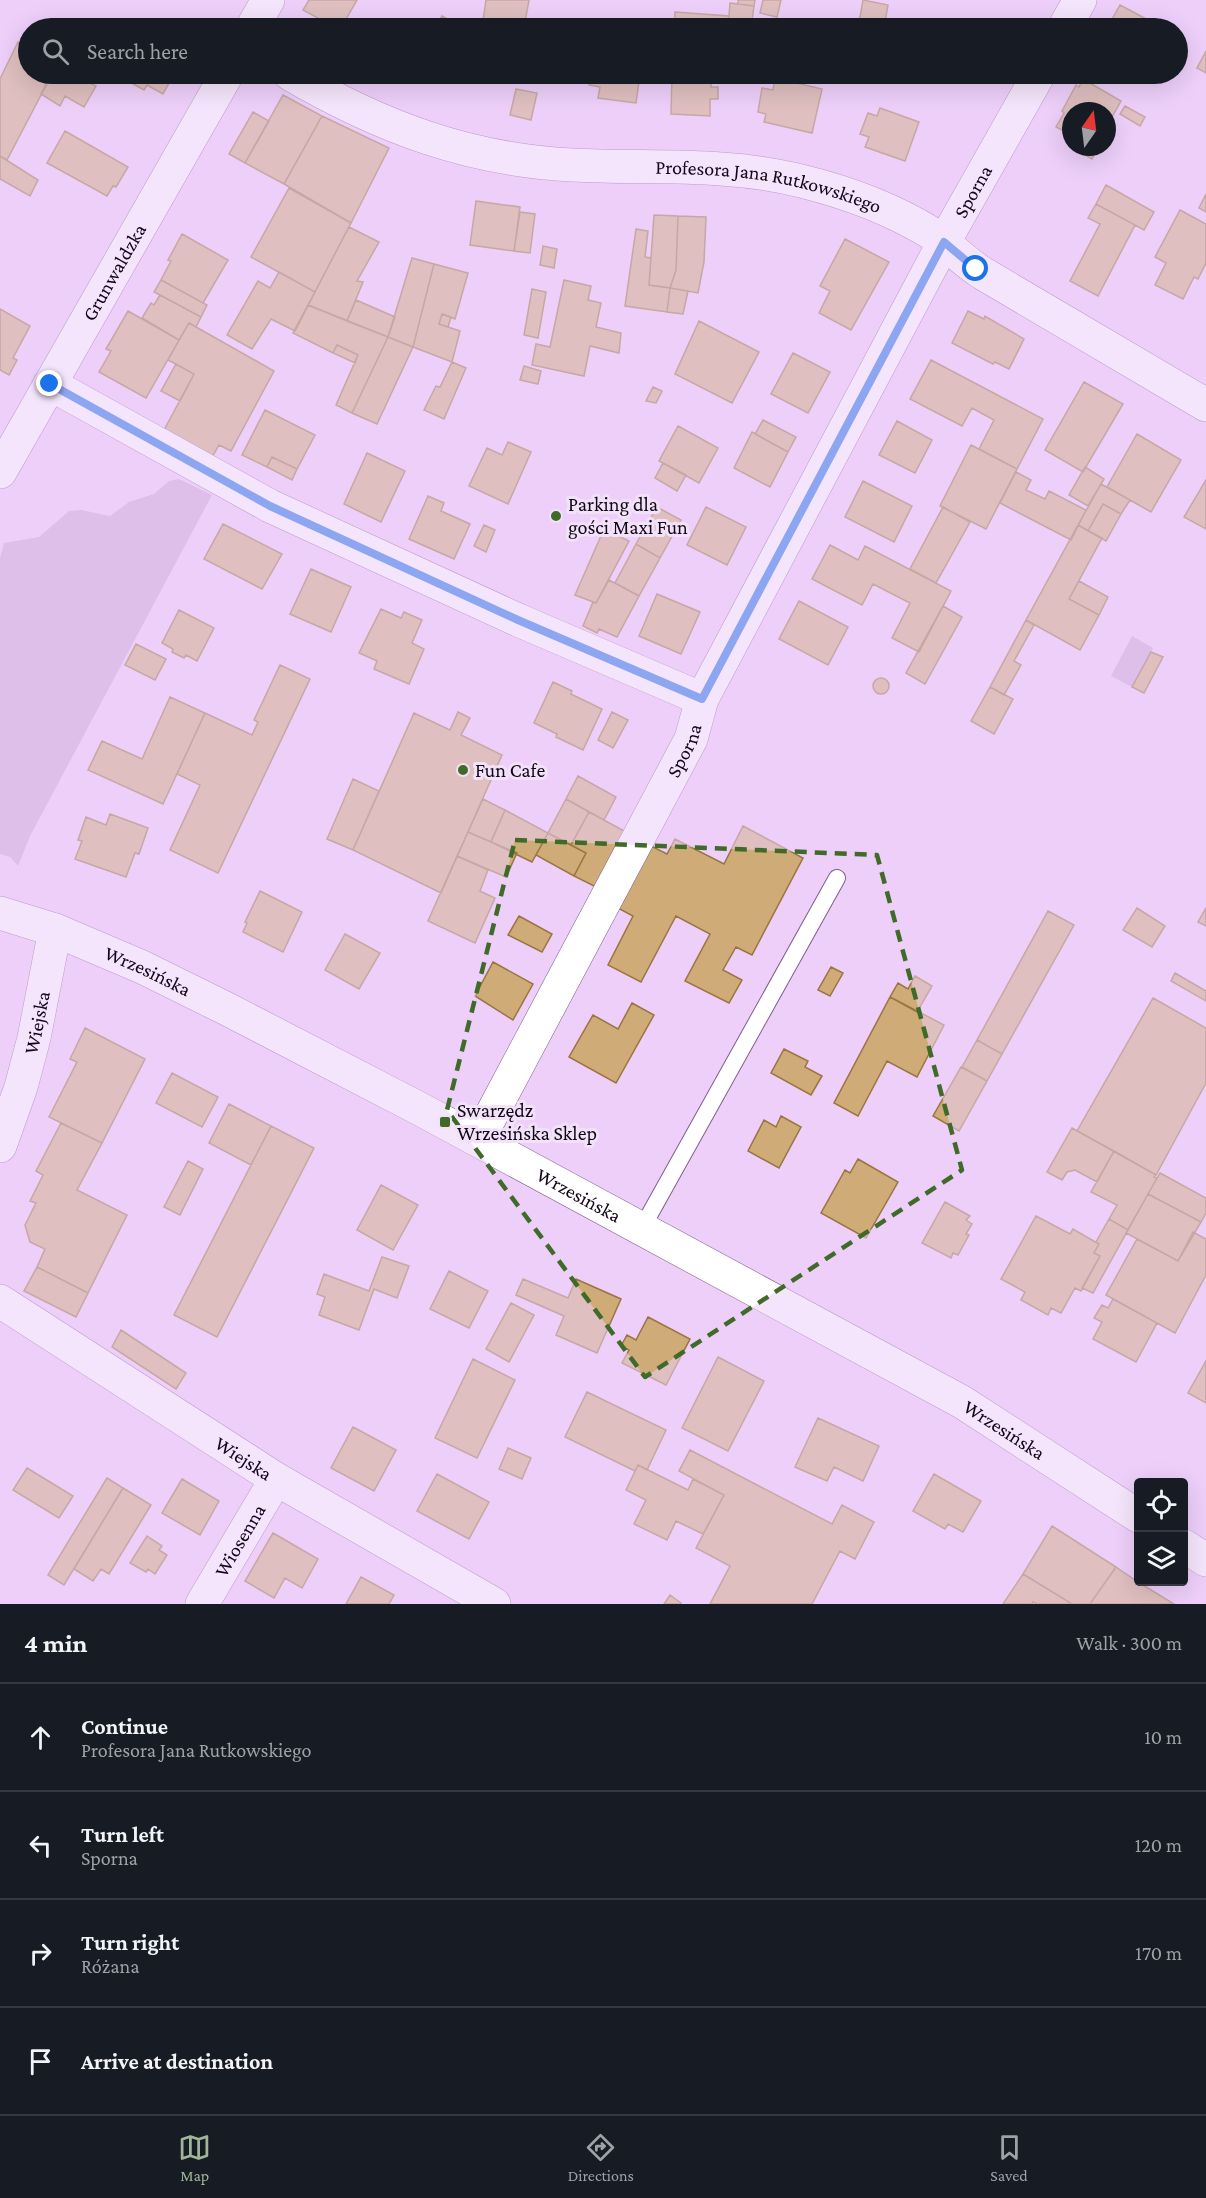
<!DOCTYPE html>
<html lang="en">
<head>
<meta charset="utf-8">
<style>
	:root { --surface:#171b24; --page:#242831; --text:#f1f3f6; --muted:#9ea1a6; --line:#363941; --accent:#a1b599 }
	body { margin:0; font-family:"Crimson Pro",serif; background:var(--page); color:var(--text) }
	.controls { position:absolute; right:18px; bottom:18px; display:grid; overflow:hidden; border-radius:6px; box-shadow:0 6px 24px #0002 }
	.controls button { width:54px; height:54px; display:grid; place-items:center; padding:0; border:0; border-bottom:2px solid var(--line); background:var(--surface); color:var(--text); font:30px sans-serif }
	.compass { position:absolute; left:1062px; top:102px; width:54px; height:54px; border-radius:50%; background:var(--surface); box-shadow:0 6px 24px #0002; rotate:14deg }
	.stop { position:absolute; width:18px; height:18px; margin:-14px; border:4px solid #1a73e8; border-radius:50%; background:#fff }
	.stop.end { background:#1a73e8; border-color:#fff; box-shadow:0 2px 6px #0008 }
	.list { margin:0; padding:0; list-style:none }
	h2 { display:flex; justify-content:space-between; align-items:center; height:78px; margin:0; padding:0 24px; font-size:26px }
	h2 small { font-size:20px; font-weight:400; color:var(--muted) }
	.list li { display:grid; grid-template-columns:39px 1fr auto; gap:18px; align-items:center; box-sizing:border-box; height:108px; padding:0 24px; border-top:2px solid var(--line) }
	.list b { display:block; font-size:22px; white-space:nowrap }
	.list p { margin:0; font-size:20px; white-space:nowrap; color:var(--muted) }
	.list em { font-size:20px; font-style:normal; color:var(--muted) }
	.icon { flex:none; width:33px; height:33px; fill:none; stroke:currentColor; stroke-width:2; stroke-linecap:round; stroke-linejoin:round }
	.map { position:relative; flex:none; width:1206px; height:1604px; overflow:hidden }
	.search { position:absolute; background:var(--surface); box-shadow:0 6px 24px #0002; left:18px; right:18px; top:18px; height:66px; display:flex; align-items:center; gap:15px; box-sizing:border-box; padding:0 21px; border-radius:33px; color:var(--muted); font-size:22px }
	.sheet { height:510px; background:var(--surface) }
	nav { display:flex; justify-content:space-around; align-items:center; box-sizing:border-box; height:84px; border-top:2px solid var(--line); background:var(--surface); font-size:16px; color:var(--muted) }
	nav a { display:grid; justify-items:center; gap:3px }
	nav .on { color:var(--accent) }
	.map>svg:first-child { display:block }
	.green { fill:#caaad7 }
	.building { fill:#cfab78; stroke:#987541; stroke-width:1.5 }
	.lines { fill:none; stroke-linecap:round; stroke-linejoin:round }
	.service-casing { stroke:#7f5d8c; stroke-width:18 }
	.minor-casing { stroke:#7f5d8c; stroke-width:34 }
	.tertiary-casing { stroke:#7f5d8c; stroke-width:34 }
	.service { stroke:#fff; stroke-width:16 }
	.minor { stroke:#fff; stroke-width:33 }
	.tertiary { stroke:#fff; stroke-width:33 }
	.route { stroke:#1a73e8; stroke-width:8 }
	.marked { fill:none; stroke:#3f6a27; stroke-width:4.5; stroke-dasharray:12 8; stroke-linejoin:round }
	.poi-dot { fill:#3f6a27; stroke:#f1e2f8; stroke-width:2 }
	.labels { text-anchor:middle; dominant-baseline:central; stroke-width:6; stroke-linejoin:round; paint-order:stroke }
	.street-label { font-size:20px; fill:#120617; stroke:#f1e2f8 }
	.poi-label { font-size:20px; fill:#120617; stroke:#f1e2f8; text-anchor:start }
</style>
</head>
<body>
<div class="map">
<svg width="1206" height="1604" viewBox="0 0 1206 1604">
	<rect width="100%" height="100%" fill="#edcff9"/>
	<!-- green -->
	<path class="green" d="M179,479L212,495L30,836L18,866L10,857L0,854V558L4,543L39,537L69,511L81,510L110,516L129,502L154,494L169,481Z
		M1132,636L1153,648L1132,687L1111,676Z"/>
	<!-- building -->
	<path class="building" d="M309,0H357L341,28H336L303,10Z
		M486,0H529L524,28H482Z
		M738,0H755L754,6L738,4Z
		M763,0H781L777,17L760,13Z
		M863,0L888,5L884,28H858Z
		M730,3L754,6L751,28H728Z
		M1120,5L1163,28H1107Z
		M675,12L729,16L728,28H674Z
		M442,16L456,24L453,28H435Z
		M18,42L28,48V74H52L7,160L0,156V79Z
		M1206,51V73L1197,68Z
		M52,74H74L96,86L84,107L65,96L60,106L41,94Z
		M124,74H174L163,94L147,85L144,90L121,77Z
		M380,74H403L397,83Z
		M568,74H640L636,103L598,98L600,87L589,85L590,77Z
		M672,74L711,76V87H718V99H710V116L671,114Z
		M775,78L822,89L812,133L764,122L766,114L758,112L762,88L773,90Z
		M1083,79L1121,101L1107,126V111H1071V135L1056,127L1064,113L1062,111L1076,85L1079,87Z
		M516,89L537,93L531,120L510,115Z
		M283,95L322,116L284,184L245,163Z
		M1125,106L1145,117L1140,126L1120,114Z
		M880,108L919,122L905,161L865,147L869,137L860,134L868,113L877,116Z
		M253,112L269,121L245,163L229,154Z
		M322,116L389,148L351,223L284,184Z
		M65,131L128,167L116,187L113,186L107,196L47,163Z
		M1071,147H1098L1092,159Z
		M0,156L38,180L30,196L0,179Z
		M1106,185L1154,212L1144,230L1096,204Z
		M289,188L351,223L315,292L251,257Z
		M1206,194V212L1199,208Z
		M476,201L520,207L514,251L470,245Z
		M1096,204L1135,225L1098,296L1070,281L1100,224L1088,218Z
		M1180,210L1206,224V263L1198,279L1194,277L1183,299L1155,285L1166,263L1155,257Z
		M520,212L535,214L530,253L514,251Z
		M654,215L678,216L676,270L670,288L649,285Z
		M678,216L706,217L704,262L698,293L670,288L676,270Z
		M349,227L379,242L357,281L363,282L347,321L308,305Z
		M636,229L648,231L645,257L651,258L649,285L670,288L667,312L625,306Z
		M182,234L228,260L203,303L161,280L171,261L168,260Z
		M845,239L889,262L851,330L819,313L830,291L820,286Z
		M543,246L557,249L554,268L540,265Z
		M412,258L434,264L413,347L388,337Z
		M434,264L468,273L455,319L442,314L439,324L460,331L452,362L413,347Z
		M279,272L315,292L295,331L271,319L252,349L227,335L258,281L270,288Z
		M161,280L207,305L201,317L154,292Z
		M564,280L591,286L588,300L601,303L596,327L621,333L619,353L590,346L584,376L532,365L536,344L550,347Z
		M670,288L688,291L683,314L667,312Z
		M532,289L546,292L538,338L524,335Z
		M160,295L201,317L196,327L189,323L179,340L142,318L151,303L154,305Z
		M356,300L395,317L388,337L347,321Z
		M308,305L388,337L352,413L336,405L358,355L337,345L333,353L293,333Z
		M0,309L30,326L13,358L17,360L9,375L0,370Z
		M128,311L179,340L146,398L99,372L111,351L106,349Z
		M968,311L984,319L985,316L1024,339L1009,369L995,362L993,364L952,343Z
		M442,314L451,317L448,327L439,324Z
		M699,321L759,352L732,403L675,374Z
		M189,323L274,371L231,451L219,445L211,459L163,432L194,374L168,360Z
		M388,337L413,347L377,424L352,413Z
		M337,345L358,355L355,363L333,353Z
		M793,353L830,372L808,413L771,394Z
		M931,360L1043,419L1017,469L979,449L994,420L972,408L962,426L910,399Z
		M452,362L466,368L444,419L424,410L436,386L440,387Z
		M176,364L194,374L180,401L161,391Z
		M524,366L541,371L538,384L520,380Z
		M1084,382L1123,404L1083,472L1045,450Z
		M653,387L662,391L656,403L646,401Z
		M265,410L315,435L297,469L272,457L267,467L242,455Z
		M763,420L796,437L788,452L755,434Z
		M897,421L932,440L915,473L879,455Z
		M678,426L718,448L699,483L659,461Z
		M752,432L788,452L770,487L734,468Z
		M1137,434L1181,460L1151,512L1107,487Z
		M508,442L531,452L508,504L469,486L487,448L502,455Z
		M971,445L1017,469L986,529L940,506Z
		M367,453L405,471L381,522L344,504Z
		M272,457L297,469L292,480L267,467Z
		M663,463L686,475L677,491L655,478Z
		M1085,467L1104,479L1088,506L1069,495Z
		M1016,472L1031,480L1026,490L1045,499L1049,491L1086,510L1071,540L1000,503Z
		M1206,480V529L1184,517Z
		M863,481L912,506L894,542L845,517Z
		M1101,484L1130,500L1121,514L1103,504L1088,531L1078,525Z
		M428,496L444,503L441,511L470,524L454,559L409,539Z
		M1103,504L1121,514L1106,541L1088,531Z
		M657,507L681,520L660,558L636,544Z
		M706,507L746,527L727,565L687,545Z
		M943,507L970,522L936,583L910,569Z
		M223,524L282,554L262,589L204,559Z
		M484,525L495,530L486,552L474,546Z
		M1078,525L1102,538L1069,599L1099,615L1080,650L1026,620Z
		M604,529L629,541L596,603L575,595Z
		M636,544L660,558L639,596L615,583Z
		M830,545L858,560L865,546L951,591L919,652L892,638L910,603L873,584L862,605L812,579Z
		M311,569L351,587L331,632L290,614Z
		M609,580L639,596L617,637L599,629L597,633L583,626L593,602L596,603Z
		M1079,581L1108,597L1099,615L1069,599Z
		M657,594L700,612L681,654L639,636Z
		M799,601L848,627L828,665L779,639Z
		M943,606L962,617L925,684L906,673Z
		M381,609L401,618L404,612L422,620L412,643L424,649L409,684L374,669L377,661L359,653Z
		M179,610L214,628L197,661L186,655L184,658L172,652L173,649L162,643Z
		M1026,620L1034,625L1014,661L1021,665L1004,695L990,687Z
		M136,644L166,659L155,680L125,665Z
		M1151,652L1163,657L1144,693L1132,687Z
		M280,665L310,679L218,873L170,850L200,785L177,774L205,713L252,735L258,722L254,720Z
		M873 686a8 8 0 1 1 16 0a8 8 0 1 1-16 0Z
		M553,682L572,691L571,694L602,709L583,750L556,737L557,734L534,723Z
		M990,687L1013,699L994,734L971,721Z
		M170,697L205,713L163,804L88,770L102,741L142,759Z
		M458,712L470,718L461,735L502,755L441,893L353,850L414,713L450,730Z
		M612,712L628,720L613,748L598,740Z
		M578,776L616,797L604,820L566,799Z
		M353,779L379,791L353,850L327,839Z
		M483,799L505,810L491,842L468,832Z
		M566,799L589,812L571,845L548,833Z
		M505,810L548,833L532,862L491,842Z
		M589,812L630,834L600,889L574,876L586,853L571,845Z
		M110,814L148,828L139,854L135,853L126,877L75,859L82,841L78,840L86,817L106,825Z
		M743,826L803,858L752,955L736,947L723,970L742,980L729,1003L685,981L710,934L676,916L641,982L608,965L633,916L616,907L649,845L667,854L675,839L724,864Z
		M468,832L517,853L506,877L457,856Z
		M548,833L586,853L574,876L536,855Z
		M457,856L488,870L480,891L495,898L475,943L428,921Z
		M260,891L302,912L283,952L243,932L247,923L245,922Z
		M1137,908L1165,926L1152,947L1123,930Z
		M1206,908V926L1198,922Z
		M1048,911L1074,925L1002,1054L977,1040Z
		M519,916L552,934L542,952L508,935Z
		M345,934L380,953L359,989L325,970Z
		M493,962L533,984L513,1020L475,996Z
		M831,967L843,973L830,996L818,990Z
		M1175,973L1206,991V1001L1171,981Z
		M915,976L932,986L917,1012L890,997L898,983L908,989Z
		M890,997L944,1025L917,1077L887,1061L858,1116L834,1103Z
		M1153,998L1206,1028V1083L1156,1175L1077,1131Z
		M632,1003L654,1015L616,1083L569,1057L593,1015L618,1029Z
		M85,1028L145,1059L102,1143L49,1117L77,1062L70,1059Z
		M977,1040L1002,1054L987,1081L962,1067Z
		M784,1049L808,1061L805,1067L822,1076L811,1095L771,1073Z
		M961,1067L987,1081L959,1131L933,1116Z
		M172,1073L218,1097L202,1127L156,1103Z
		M229,1104L271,1126L251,1165L209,1143Z
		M781,1116L801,1127L779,1168L748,1151L764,1120L776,1127Z
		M61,1123L102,1143L77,1190L127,1215L88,1293L37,1267L45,1249L30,1242L25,1225L36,1203L30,1201L43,1175L36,1171Z
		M271,1126L314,1148L217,1337L174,1315Z
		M1072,1128L1114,1151L1097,1182L1075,1170L1067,1172L1062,1180L1047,1172Z
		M1114,1151L1156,1175L1154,1177L1157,1178L1128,1230L1109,1219L1117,1205L1091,1192Z
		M858,1159L898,1182L866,1238L821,1213L845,1170L850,1173Z
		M188,1161L203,1169L180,1215L164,1207Z
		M1160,1173L1206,1198V1213L1201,1222L1148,1194Z
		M381,1185L418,1205L393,1250L357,1230Z
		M1148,1194L1201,1222L1178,1261L1126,1233Z
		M945,1202L970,1216L966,1220L972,1224L966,1234L969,1235L958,1255L953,1253L951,1258L922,1243Z
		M1036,1216L1070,1234L1073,1229L1099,1244L1094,1253L1100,1256L1081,1291L1075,1288L1061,1313L1051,1308L1048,1315L1021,1300L1025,1292L1001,1279Z
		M1109,1219L1128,1230L1093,1293L1082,1288L1100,1256L1094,1253L1099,1244L1096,1242Z
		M1193,1232L1206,1239V1275L1175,1333L1106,1295L1137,1239L1178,1261Z
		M382,1257L409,1266L397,1298L374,1289L359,1330L319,1315L325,1297L317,1294L324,1274L369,1291Z
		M37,1267L88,1293L76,1317L24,1291Z
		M449,1271L488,1291L469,1328L430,1309Z
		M523,1279L568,1298L576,1279L621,1299L597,1353L556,1335L564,1316L516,1295Z
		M1113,1299L1157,1323L1136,1362L1093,1339L1102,1322L1094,1318L1102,1305L1108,1308Z
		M511,1303L534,1315L509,1362L486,1349Z
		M648,1317L690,1339L666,1385L622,1363L629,1350L621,1346L627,1335L636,1340Z
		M121,1330L186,1373L176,1389L112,1347Z
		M718,1357L764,1381L728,1451L682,1428Z
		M473,1359L515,1380L477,1458L435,1438Z
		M1206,1361V1403L1188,1393Z
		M587,1392L666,1430L647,1470L638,1465L635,1471L565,1437Z
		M818,1418L879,1446L863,1481L834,1467L827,1481L795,1467Z
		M353,1427L396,1450L374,1491L331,1468Z
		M508,1448L531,1458L522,1479L499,1469Z
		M690,1450L832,1524L842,1505L874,1522L855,1559L840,1551L812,1604H710L730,1566L696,1548L724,1495L679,1471Z
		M638,1465L688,1490L693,1479L724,1495L703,1534L676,1521L667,1540L634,1524L646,1500L626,1490Z
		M27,1468L73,1496L59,1518L13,1490Z
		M437,1474L489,1502L469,1539L417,1511Z
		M934,1474L981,1501L963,1532L948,1524L945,1529L913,1511Z
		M107,1478L123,1488L64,1585L48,1575Z
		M182,1479L219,1501L200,1535L162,1513Z
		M123,1488L151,1505L109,1574L101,1569L93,1581L74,1569Z
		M1052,1526L1116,1567L1090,1604H1072L1023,1574Z
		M273,1533L318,1559L302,1588L285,1578L274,1598L245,1581Z
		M147,1536L162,1546L159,1550L167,1555L155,1574L148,1569L146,1572L130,1563Z
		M1116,1567L1138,1582L1174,1604H1090Z
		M1023,1574L1072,1604H1037L1033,1602L1032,1604H1003Z
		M361,1577L394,1595L389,1604H346Z
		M670,1595L681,1603L680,1604H664Z"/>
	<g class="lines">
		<!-- service casing -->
		<g class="service-casing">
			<path id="service" d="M642,1228L837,878"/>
		</g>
		<!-- minor casing -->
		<g class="minor-casing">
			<g id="minor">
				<path d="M252,28L268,0"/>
				<path d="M1064,28L1080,0"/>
				<path id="s1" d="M290,74C379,126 468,160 572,165C649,169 726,162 801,181C846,192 892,209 931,233C949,245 963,261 982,273C1056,317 1131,361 1206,405"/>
				<path d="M50,384L270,506L518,620L702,699"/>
				<path id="s2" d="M0,472L227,74"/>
				<path id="s3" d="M478,1140L691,739L702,699L944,242L1039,74"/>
				<path id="s4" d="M0,1146L21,1087L34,1038L55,930"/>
				<path id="s5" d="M0,1301L276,1479L494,1604"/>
				<path id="s6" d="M202,1604L276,1479"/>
			</g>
		</g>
		<!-- tertiary casing -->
		<g class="tertiary-casing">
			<g id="tertiary">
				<path id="s7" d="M0,913L55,930L142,967L227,1009L420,1109L962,1402L1138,1516"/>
				<path d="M1184,1546L1206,1560"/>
			</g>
		</g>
		<!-- service -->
		<use href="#service" class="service"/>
		<!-- minor -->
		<use href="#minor" class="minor"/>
		<!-- tertiary -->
		<use href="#tertiary" class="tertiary"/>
	</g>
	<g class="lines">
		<!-- route -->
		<path class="route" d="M50,384L270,506L518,620L702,699L944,242L976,269"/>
	</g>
	<!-- marked area -->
	<path d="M0 0H1206V1604H0ZM515,840L877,855L962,1170L645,1377L447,1110Z" fill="#edcff9" fill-opacity=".55" fill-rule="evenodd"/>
	<path class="marked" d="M515,840L877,855L962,1170L645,1377L447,1110Z"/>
	<!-- markers -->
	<g class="poi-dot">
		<circle cx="556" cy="516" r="6"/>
		<circle cx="463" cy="770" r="6"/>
		<rect x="439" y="1116" width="12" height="12" rx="3"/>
	</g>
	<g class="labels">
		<!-- street labels -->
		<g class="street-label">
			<text stroke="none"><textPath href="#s1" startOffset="498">Profesora Jana Rutkowskiego</textPath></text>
			<text stroke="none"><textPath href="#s3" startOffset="1071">Sporna</textPath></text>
			<text stroke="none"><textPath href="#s2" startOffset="230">Grunwaldzka</textPath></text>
			<text stroke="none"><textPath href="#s3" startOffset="441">Sporna</textPath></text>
			<text stroke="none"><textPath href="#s7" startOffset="159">Wrzesińska</textPath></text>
			<text stroke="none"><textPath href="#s4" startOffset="129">Wiejska</textPath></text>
			<text stroke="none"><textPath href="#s7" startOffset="645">Wrzesińska</textPath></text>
			<text stroke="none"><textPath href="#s7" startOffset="1131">Wrzesińska</textPath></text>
			<text stroke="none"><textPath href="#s5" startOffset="290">Wiejska</textPath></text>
			<text stroke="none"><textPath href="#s6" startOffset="74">Wiosenna</textPath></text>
		</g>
		<!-- poi labels -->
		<g class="poi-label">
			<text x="568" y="504">Parking dla<tspan x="568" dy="23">gości Maxi Fun</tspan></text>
			<text x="475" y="770">Fun Cafe</text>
			<text x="457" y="1110">Swarzędz<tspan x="457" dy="23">Wrzesińska Sklep</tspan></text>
		</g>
	</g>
</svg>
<div class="controls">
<button><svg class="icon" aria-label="locate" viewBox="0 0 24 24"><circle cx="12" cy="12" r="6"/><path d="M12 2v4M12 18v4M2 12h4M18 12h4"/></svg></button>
<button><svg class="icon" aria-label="layers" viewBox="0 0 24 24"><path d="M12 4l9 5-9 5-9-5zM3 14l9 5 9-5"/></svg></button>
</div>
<svg class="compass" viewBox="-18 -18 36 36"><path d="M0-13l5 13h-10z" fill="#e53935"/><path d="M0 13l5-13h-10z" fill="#9ea1a6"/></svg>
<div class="stop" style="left:976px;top:269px"></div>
<div class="stop end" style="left:50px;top:384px"></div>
<div class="search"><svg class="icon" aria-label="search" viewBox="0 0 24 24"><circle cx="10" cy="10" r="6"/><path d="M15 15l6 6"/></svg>Search here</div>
</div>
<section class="sheet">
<h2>4 min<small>Walk · 300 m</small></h2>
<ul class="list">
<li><svg class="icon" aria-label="ahead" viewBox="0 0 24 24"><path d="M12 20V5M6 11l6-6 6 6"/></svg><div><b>Continue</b><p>Profesora Jana Rutkowskiego</p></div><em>10 m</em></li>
<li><svg class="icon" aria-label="left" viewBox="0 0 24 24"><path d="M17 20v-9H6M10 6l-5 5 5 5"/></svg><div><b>Turn left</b><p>Sporna</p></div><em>120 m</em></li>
<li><svg class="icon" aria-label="right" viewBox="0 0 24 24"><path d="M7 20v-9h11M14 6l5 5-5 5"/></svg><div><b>Turn right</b><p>Różana</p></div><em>170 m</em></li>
<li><svg class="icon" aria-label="arrive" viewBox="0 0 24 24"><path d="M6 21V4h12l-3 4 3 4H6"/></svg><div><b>Arrive at destination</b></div></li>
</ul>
</section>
<nav>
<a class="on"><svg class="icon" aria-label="map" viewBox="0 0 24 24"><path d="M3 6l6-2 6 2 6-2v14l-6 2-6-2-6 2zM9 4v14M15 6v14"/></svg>Map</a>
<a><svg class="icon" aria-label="directions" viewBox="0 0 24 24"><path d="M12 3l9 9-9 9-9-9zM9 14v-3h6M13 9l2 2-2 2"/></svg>Directions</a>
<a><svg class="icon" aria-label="saved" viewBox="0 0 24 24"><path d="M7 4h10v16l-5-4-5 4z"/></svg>Saved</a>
</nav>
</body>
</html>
